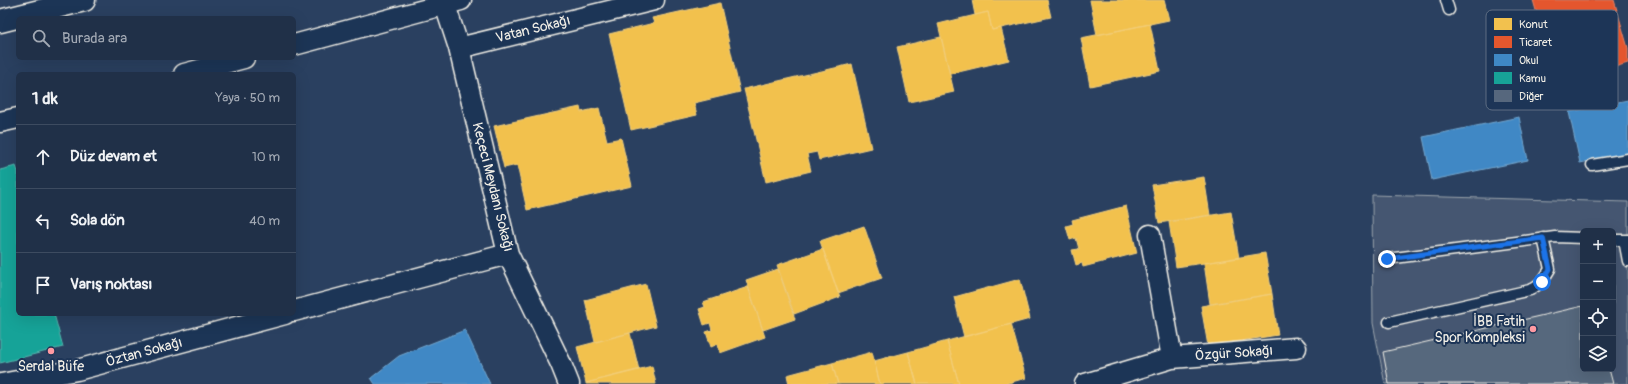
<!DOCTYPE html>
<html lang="tr">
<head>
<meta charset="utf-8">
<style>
	:root { --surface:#203048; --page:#28384f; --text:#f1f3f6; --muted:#a2a9b4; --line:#3d4b60 }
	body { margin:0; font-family:Pangolin,sans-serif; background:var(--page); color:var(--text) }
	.controls { position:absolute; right:12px; bottom:12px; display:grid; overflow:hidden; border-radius:6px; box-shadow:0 4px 16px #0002 }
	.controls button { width:36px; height:36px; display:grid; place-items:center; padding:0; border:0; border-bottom:1px solid var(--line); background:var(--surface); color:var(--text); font:20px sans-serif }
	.stop { position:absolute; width:12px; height:12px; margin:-9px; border:3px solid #1a73e8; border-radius:50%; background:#fff }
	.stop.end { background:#1a73e8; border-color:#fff; box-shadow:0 1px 4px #0008 }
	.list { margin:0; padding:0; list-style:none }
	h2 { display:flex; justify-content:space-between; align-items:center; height:52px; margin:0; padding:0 16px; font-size:17px }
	h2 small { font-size:13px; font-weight:400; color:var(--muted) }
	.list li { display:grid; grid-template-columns:26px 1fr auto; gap:12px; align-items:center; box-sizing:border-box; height:64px; padding:0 16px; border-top:1px solid var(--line) }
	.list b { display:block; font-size:15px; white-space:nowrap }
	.list em { font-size:13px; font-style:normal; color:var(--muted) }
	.icon { flex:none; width:22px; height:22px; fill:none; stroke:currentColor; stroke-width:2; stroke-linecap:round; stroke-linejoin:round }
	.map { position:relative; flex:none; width:1628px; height:384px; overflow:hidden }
	.search { position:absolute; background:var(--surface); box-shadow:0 4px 16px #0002; left:16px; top:16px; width:280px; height:44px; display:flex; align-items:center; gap:10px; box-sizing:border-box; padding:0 14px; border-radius:6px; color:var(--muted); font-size:15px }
	.panel { position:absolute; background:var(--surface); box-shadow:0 4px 16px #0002; left:16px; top:72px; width:280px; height:244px; border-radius:6px }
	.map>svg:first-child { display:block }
	.green { fill:#445771; stroke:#9ca4ac; fill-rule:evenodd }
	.homes { fill:#f2c14e; stroke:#f3cf7c }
	.shops { fill:#e4572e; stroke:#e98566 }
	.schools { fill:#3f88c5; stroke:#75a8d0 }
	.public { fill:#17a398; stroke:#59bab0 }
	.building { fill:#56677d; stroke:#f4f1e8 }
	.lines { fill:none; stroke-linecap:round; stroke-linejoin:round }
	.lane-casing { stroke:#f4f1e8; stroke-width:13 }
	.street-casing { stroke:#f4f1e8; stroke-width:23 }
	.primary-casing { stroke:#f4f1e8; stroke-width:25 }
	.lane { stroke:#1d3557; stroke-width:10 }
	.street { stroke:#1d3557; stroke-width:20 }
	.primary { stroke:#1d3557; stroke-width:22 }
	.route { stroke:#1a73e8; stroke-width:5 }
	.poi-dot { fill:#ff9aa2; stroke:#1d3557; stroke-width:1.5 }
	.labels { text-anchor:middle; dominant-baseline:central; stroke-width:4; stroke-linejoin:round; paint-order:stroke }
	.street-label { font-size:14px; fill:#f4f1e8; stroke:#1d3557 }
	.poi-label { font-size:14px; fill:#f4f1e8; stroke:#1d3557; text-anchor:end }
	.key { fill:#1d3557; stroke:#5e6d82; stroke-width:1 }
	.key-label { font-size:11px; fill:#f4f1e8 }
</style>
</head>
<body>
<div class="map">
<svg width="1628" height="384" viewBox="0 0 1628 384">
	<rect width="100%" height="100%" fill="#2a4060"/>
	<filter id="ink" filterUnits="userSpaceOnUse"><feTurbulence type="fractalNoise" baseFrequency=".025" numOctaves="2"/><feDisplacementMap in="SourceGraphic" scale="8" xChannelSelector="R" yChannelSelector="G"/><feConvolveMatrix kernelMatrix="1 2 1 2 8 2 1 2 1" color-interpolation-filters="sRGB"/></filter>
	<g filter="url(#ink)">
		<!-- green -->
		<path class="green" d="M1372,195L1628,202V384H1385L1373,323ZM1583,231H1613V369H1583Z"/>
		<!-- homes -->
		<path class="homes" d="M972,0H1047L1051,17L992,30L988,12L975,15Z
			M1090,0H1164L1169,20L1097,35Z
			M720,3L740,92L694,103L697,115L631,130L609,34L654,23L652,18Z
			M988,12L992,30L1001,28L1009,60L950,74L938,24Z
			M1150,24L1160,71L1090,86L1081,38Z
			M941,37L954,92L909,102L897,47Z
			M852,64L871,148L819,160L817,152L807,154L811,171L766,182L744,89Z
			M580,107L581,112L599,108L607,141L621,138L632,186L527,210L517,165L504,168L494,126Z
			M1204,177L1210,215L1159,223L1152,185Z
			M1126,206L1137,253L1083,267L1082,263L1076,265L1072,250L1079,249L1076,238L1070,240L1066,226L1073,224L1072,220Z
			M1231,212L1239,258L1176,267L1169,222Z
			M864,226L882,278L838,293L820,241Z
			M823,249L840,297L794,314L777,265Z
			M1265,253L1272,294L1210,304L1204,263Z
			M778,269L795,319L763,330L746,280Z
			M1020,279L1030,319L964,337L954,297Z
			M646,284L656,326L595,342L585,300Z
			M748,287L765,337L720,353L718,344L711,347L706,332L712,330L710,323L704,325L699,309L705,307L703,302Z
			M1272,294L1278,335L1208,346L1201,306Z
			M1011,324L1026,378L1005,384H959L947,341Z
			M630,333L639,370L586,383L577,347Z
			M947,341L959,384H917L908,352Z
			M872,352L880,384H838L832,363Z
			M908,352L917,384H880L874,361Z
			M832,363L838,384H789L787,375Z
			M652,366L656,384H586V383Z"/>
		<!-- shops -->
		<path class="shops" d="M1533,0H1614L1628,48V63L1557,84Z"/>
		<!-- schools -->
		<path class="schools" d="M1628,100V153L1580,163L1569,112Z
			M1519,117L1528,160L1432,180L1423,137Z
			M465,330L490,384H375L371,378L399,356Z"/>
		<!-- public -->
		<path class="public" d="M16,166L18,172V314H54L63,347L0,363V170Z"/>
		<!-- building -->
		<path class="building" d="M1583,306V369H1609L1613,384H1389L1383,352Z"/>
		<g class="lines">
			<!-- lane casing -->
			<g class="lane-casing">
				<path id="lane" d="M1446,0L1449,10
					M1592,165L1628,159
					M1613,240H1628
					M1624,240L1628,261
					M1387,259L1555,237L1583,238
					M1389,322L1530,290L1542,282L1550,269L1543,238"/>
			</g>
			<!-- street casing -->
			<g class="street-casing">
				<path id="street" d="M445,5L459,48L508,254L561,364L569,384
					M294,45L461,0
					M459,48L654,0
					M184,74L244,58
					M0,122L18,118
					M1150,235L1172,358L1296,348
					M294,311L508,254
					M1,384L77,370L285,314
					M1085,384L1172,358"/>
			</g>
			<!-- primary casing -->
			<g class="primary-casing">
				<path id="primary" d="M444,0L445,5
					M0,21L84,0"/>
			</g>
			<!-- lane -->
			<use href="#lane" class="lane"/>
			<!-- street -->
			<use href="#street" class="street"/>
			<!-- primary -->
			<use href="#primary" class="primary"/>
		</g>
	</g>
	<g class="lines" filter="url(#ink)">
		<!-- route -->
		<path class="route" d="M1387,259L1543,238L1550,269L1542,282"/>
	</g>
	<!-- markers -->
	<g class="poi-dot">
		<circle cx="1533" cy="329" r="4"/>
		<circle cx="51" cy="351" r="4"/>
	</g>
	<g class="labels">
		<!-- street labels -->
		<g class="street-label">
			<text transform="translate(533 29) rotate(-14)">Vatan Sokağı</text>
			<text transform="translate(493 187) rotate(76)">Keçeci Meydanı Sokağı</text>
			<text transform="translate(144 352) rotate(-15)">Öztan Sokağı</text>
			<text transform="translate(1234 353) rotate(-4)">Özgür Sokağı</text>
		</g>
		<!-- poi labels -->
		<g class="poi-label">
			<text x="1525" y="321">İBB Fatih<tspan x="1525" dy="16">Spor Kompleksi</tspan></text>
			<text x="51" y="366" text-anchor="middle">Serdal Büfe</text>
		</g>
	</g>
	<!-- legend -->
	<rect x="1486" y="10" width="132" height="100" rx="6" class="key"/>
	<rect x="1494" y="18" width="18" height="12" fill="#f2c14e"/>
	<rect x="1494" y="36" width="18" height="12" fill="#e4572e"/>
	<rect x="1494" y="54" width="18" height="12" fill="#3f88c5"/>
	<rect x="1494" y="72" width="18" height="12" fill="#17a398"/>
	<rect x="1494" y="90" width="18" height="12" fill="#56677d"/>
	<g class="key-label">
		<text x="1519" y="28">Konut</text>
		<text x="1519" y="46">Ticaret</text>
		<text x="1519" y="64">Okul</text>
		<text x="1519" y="82">Kamu</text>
		<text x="1519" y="100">Diğer</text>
	</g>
</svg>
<div class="controls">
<button>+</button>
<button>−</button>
<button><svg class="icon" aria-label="locate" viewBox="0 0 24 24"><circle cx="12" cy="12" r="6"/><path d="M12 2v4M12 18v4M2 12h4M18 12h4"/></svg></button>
<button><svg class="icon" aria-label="layers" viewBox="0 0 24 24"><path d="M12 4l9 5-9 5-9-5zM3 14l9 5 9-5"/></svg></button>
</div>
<div class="stop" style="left:1542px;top:282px"></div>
<div class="stop end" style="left:1387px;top:259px"></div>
<div class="search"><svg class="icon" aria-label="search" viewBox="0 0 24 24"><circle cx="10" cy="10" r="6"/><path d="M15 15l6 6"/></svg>Burada ara</div>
<section class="panel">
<h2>1 dk<small>Yaya · 50 m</small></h2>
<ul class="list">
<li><svg class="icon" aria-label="ahead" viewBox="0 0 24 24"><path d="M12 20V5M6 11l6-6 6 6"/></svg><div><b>Düz devam et</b></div><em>10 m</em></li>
<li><svg class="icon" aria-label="left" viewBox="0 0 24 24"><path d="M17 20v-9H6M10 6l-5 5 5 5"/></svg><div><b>Sola dön</b></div><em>40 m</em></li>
<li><svg class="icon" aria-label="arrive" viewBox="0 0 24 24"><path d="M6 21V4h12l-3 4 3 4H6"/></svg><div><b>Varış noktası</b></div></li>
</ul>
</section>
</div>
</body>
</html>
